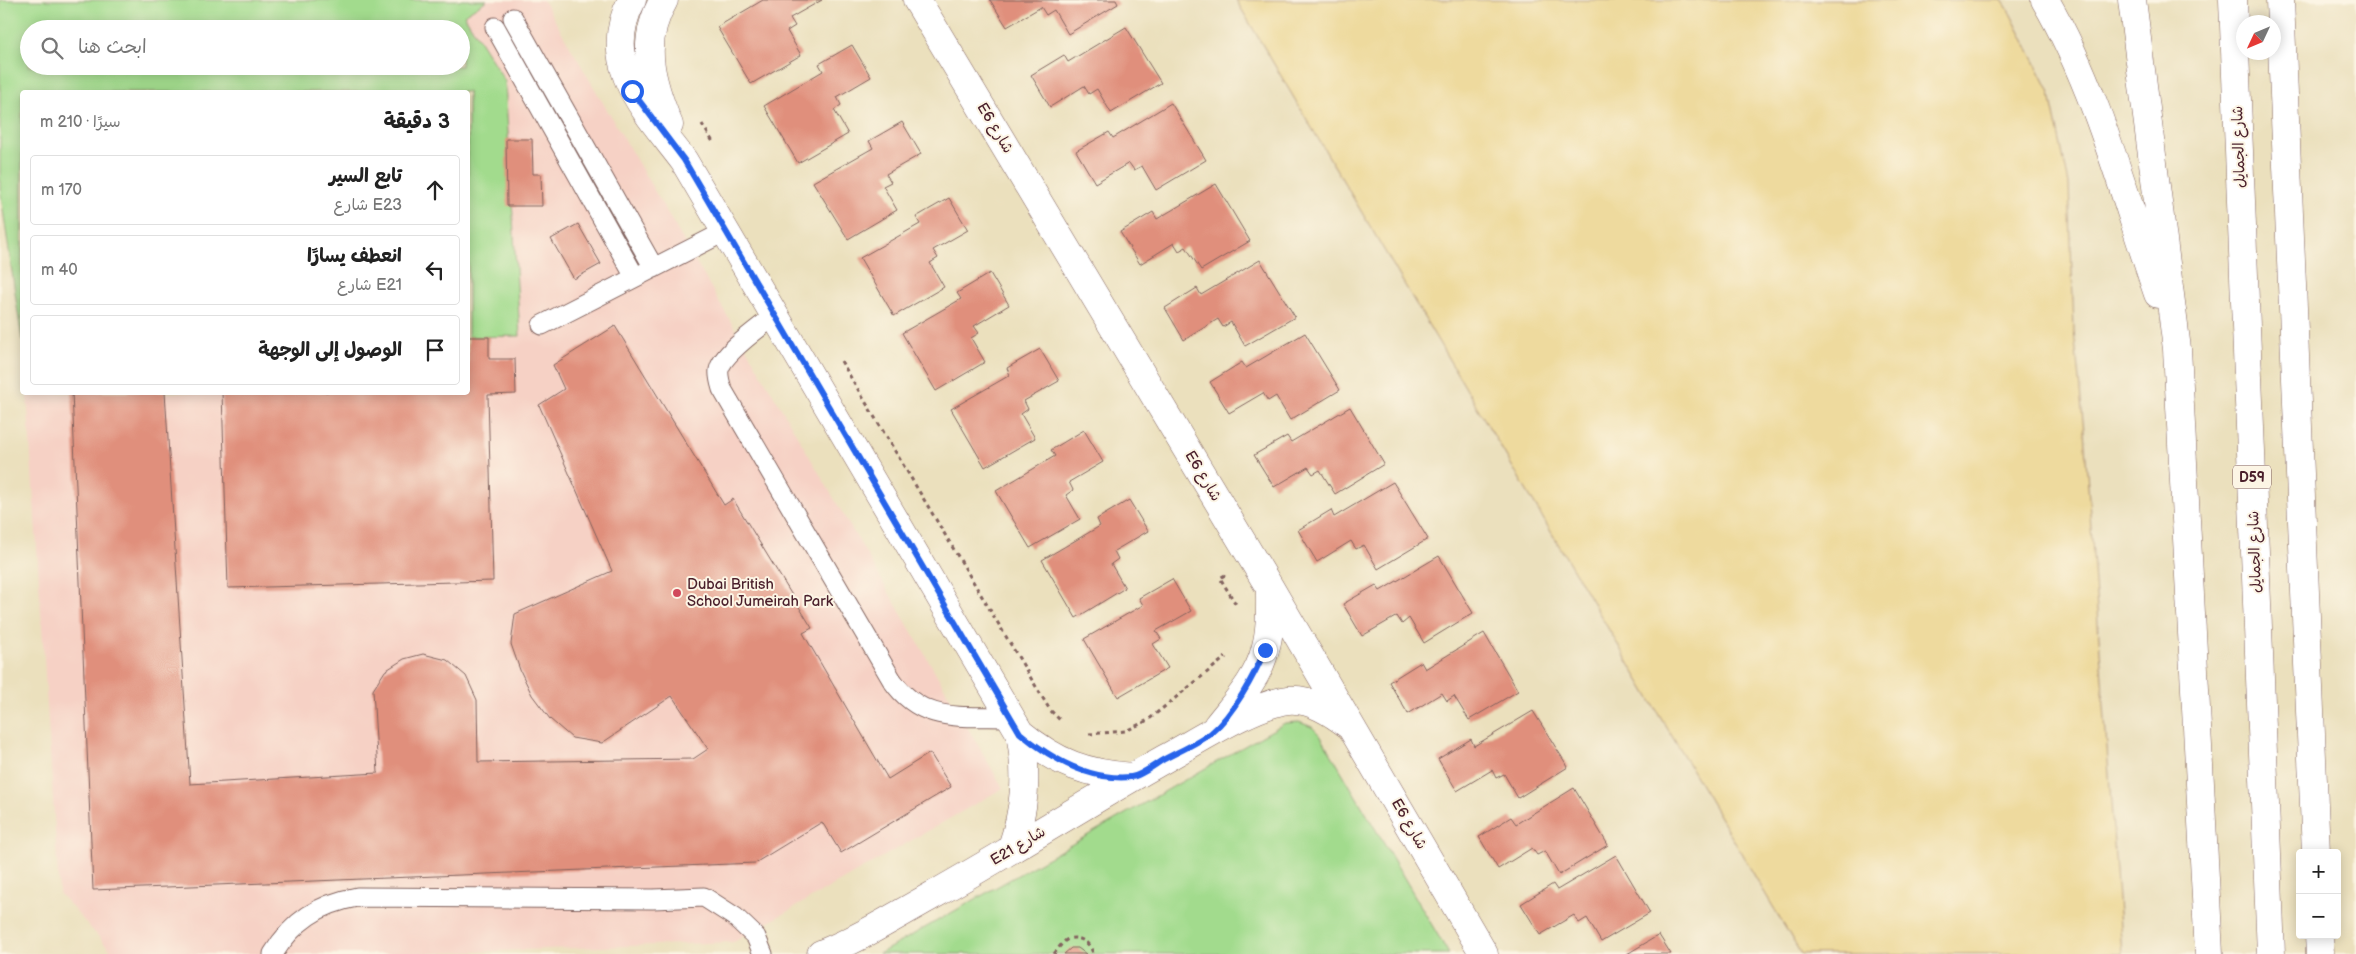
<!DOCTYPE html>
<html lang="ar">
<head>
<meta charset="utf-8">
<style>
	:root { --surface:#fff; --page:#f6f6f6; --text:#222; --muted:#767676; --line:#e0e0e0 }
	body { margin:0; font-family:"Balsamiq Sans","Playpen Sans Arabic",sans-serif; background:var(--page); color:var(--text); direction:rtl }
	.controls { position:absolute; right:15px; bottom:15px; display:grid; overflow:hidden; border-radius:5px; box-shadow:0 2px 12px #0003 }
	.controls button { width:45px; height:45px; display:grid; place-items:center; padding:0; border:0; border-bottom:1px solid var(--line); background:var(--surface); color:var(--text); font:25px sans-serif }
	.compass { position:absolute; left:2236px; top:15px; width:45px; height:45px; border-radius:50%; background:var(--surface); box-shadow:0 2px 12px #0003; rotate:226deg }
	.stop { position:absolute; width:15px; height:15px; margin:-11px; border:4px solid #2563eb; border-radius:50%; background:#fff }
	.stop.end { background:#2563eb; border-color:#fff; box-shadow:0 1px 5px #0008 }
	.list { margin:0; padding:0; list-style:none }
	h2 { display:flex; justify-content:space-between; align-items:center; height:65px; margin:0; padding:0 20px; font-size:21px }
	h2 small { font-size:16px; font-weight:400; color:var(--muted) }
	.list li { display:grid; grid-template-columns:32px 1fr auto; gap:15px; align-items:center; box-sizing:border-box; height:70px; margin:0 10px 10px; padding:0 10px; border:1px solid var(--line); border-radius:5px }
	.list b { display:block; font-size:19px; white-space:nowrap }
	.list p { margin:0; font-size:16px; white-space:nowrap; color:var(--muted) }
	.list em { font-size:16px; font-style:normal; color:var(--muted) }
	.icon { flex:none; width:28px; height:28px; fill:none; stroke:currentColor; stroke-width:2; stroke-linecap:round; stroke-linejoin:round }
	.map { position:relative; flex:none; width:2356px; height:954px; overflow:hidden; direction:ltr }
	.search { position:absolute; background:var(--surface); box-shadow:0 2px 12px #0003; left:20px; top:20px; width:450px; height:55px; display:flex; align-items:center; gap:12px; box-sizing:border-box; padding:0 18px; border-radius:28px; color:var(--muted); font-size:19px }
	.panel { position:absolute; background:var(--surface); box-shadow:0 2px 12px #0003; left:20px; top:90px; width:450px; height:305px; border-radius:5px; direction:rtl }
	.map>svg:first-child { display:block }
	.built { fill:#f6d1c5; fill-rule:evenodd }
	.green { fill:#a2db8d; stroke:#767d5c; fill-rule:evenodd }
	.sand { fill:#eeda9e; stroke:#9c7c64 }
	.building { fill:#e08f7c }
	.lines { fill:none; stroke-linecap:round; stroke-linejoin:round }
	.lane-casing { stroke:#82635e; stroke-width:21 }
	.street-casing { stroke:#82635e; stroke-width:29 }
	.primary-casing { stroke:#82635e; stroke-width:29 }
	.path { stroke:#82635e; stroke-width:3; stroke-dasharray:4 4; stroke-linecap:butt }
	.lane { stroke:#fff; stroke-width:19 }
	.street { stroke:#fff; stroke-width:28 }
	.primary { stroke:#fff; stroke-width:28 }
	.route { stroke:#2563eb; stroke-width:6 }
	.poi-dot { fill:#d1495b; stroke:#fcf5e5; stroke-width:2 }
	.labels { text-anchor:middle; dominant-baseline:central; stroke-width:4; stroke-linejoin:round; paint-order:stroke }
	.shield { fill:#fcf5e5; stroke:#7f5f63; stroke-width:1 }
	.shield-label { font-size:14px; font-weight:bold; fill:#4a1f2b }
	.street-label { font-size:15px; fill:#4a1f2b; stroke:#fcf5e5 }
	.poi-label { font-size:15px; fill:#4a1f2b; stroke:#fcf5e5; text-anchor:start }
</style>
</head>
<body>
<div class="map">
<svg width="2356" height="954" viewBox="0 0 2356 954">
	<rect width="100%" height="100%" fill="#fcf5e5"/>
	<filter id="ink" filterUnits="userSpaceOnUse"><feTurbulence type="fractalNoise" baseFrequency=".02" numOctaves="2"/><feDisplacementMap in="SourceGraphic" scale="10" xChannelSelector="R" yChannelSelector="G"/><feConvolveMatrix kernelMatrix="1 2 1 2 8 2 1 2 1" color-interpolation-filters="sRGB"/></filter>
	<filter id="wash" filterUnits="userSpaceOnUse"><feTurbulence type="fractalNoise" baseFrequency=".0096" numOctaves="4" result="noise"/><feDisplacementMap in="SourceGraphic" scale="20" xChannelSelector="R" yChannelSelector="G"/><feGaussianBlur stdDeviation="1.12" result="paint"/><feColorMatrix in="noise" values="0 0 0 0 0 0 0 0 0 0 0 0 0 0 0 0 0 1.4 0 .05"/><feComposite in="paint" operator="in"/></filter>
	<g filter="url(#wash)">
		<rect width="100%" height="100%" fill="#ebe0bd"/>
		<!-- built -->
		<path class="built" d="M0,0H543L1003,788L734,942L415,954H114L59,893L27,393L468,392V92H22V340L0,189ZM29,29H461V66H29Z"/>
		<!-- green -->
		<path class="green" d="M0,0H487L464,15L505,81L520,336L468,337V92H22V340L0,189ZM29,29H461V66H29Z
			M1299,722L1312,727L1320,735L1449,954H879L1285,723Z"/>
		<!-- sand -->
		<path class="sand" d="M1236,0H2002L2008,9L2049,90L2069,184L2074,330L2084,431L2122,954H1801Z"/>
		<g id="blocks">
			<!-- building -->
			<path class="building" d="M763,0H822L790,18L795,26L787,31L801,55L751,84L717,27Z
				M990,0H1116L1118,4L1068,34L1054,10L1046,15L1041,7L1007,27Z
				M1126,27L1161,83L1111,113L1097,89L1089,94L1084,86L1050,107L1031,75L1064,55L1068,62Z
				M852,45L871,77L837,97L841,105L834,110L848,134L798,163L764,106L823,71L819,64Z
				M1171,103L1206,160L1156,190L1142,166L1134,170L1129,163L1095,183L1076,151L1109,132L1113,138Z
				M902,122L921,154L886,174L891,182L883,186L897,210L848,239L813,182L873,148L869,141Z
				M506,139H532L533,174H541L542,206H507Z
				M1216,184L1250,241L1201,270L1186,247L1179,251L1174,243L1140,264L1120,232L1153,212L1157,219Z
				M949,198L968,230L933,250L938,258L930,263L944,287L894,316L860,258L920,224L916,217Z
				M578,224L601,264L574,279L551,239Z
				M1260,260L1295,317L1245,346L1231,322L1223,327L1218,319L1184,340L1165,308L1197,288L1201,295Z
				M990,273L1009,305L974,326L979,333L971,338L985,362L936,391L902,333L961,299L957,293Z
				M615,326L724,505L733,499L812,628L803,633L888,779L930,753L951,787L841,853L822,822L755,863L93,890L72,392H165L190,784L378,773L373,690L385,671L404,659L423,654L447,660L466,676L477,700L478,762L693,759L708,749L672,696L602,743L572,738L550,719L532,695L520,670L511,644L515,614L612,571L539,405L564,389L553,365Z
				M1305,333L1340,390L1290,420L1276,396L1268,401L1263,393L1229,413L1210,382L1242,362L1246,368Z
				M468,337H489V359H515L516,394L488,395L493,581L228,588L222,392H468Z
				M1040,349L1059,381L1024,401L1028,409L1021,414L1035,438L985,467L951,409L1010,375L1007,368Z
				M1350,407L1384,464L1335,494L1320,470L1313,474L1308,467L1274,487L1254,455L1287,436L1291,442Z
				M1084,430L1103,462L1069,482L1073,490L1066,495L1080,519L1030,548L996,491L1055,456L1051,450Z
				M1393,482L1428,539L1378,569L1364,545L1356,549L1351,541L1317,562L1298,530L1331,510L1334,517Z
				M1129,500L1148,531L1114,551L1118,559L1111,564L1125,588L1076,618L1042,560L1100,526L1097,519Z
				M1439,556L1473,613L1424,643L1409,618L1402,624L1397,616L1362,636L1343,604L1376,585L1380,591Z
				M1172,579L1191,611L1156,631L1161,639L1153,644L1168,668L1118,697L1084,639L1143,605L1139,598Z
				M1484,633L1518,691L1469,720L1454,696L1447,701L1442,693L1408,714L1389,682L1421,662L1425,669Z
				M1533,711L1568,767L1518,798L1504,774L1496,778L1492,770L1457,791L1438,759L1471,739L1474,746Z
				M1574,788L1608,845L1559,875L1545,851L1537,855L1532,848L1498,869L1479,837L1511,817L1516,824Z
				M1616,855L1650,913L1601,942L1587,918L1579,923L1574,915L1540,935L1521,904L1553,884L1557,890Z
				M1659,935L1671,954H1627Z
				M1071,948H1078L1086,954H1064Z"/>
		</g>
	</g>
	<g filter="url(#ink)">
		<use href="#blocks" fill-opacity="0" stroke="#82635e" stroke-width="1"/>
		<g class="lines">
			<!-- lane casing -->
			<g class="lane-casing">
				<path id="lane" d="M513,18L654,268
					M495,27L635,277
					M775,315C761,327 723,352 719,370C718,376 720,382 722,389L892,680C923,725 962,715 1011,717
					M542,325L726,231
					M273,954C293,921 319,904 357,897L653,899L704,897L735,917L756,937L763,954"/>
			</g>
			<!-- street casing -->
			<g class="street-casing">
				<path id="street" d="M632,0C598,64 647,112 684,161L1020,733C1056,763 1086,774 1133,777
					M664,0C639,42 651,82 669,125
					M917,0L1270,588L1484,954
					M1217,726C1235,703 1258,679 1265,650C1271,630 1270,608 1270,588
					M1011,850C1025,810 1028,775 1020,733
					M821,954C861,938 897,915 935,894C1013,850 1088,802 1166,758C1199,740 1252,705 1288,700C1311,698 1333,713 1350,726"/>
			</g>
			<!-- primary casing -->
			<g class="primary-casing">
				<path id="primary" d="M2045,0C2096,87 2125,198 2158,294
					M2132,0L2177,349L2209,954
					M2233,0L2271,954
					M2280,0L2316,853
					M2319,935L2320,954"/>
			</g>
			<!-- path -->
			<path class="path" d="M702,124L713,142
				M841,361L1050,710L1062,722
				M1225,575L1220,578L1237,606
				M1089,734L1126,731L1148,720L1226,657
				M1054,954C1058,949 1062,942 1068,939C1079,935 1091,943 1093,954"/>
			<!-- lane -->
			<use href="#lane" class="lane"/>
			<!-- street -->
			<use href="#street" class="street"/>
			<!-- primary -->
			<use href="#primary" class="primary"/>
		</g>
	</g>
	<g class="lines" filter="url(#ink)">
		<!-- route -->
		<path class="route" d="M632,91L684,160L1020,733C1050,758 1090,781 1131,777C1140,776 1153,766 1161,761C1177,752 1197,744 1211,733C1233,715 1254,676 1265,650"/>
	</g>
	<!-- markers -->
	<circle class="poi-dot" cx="677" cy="593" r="5"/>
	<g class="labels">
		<!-- shield labels -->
		<rect class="shield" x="2233" y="465.5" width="38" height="23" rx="4"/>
		<g class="shield-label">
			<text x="2252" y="477">D59</text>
		</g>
		<!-- street labels -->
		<g class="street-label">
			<text transform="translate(995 128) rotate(59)">E6 شارع</text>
			<text transform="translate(2239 147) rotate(-92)">شارع الجمايل</text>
			<text transform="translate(1203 476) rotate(59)">E6 شارع</text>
			<text transform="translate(2255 552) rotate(-92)">شارع الجمايل</text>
			<text transform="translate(1409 824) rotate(60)">E6 شارع</text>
			<text transform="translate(1018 846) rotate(-31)">E21 شارع</text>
		</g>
		<!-- poi labels -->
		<g class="poi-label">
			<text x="687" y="584">Dubai British<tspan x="687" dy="17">School Jumeirah Park</tspan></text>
		</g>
	</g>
</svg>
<div class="controls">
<button>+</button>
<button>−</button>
</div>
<svg class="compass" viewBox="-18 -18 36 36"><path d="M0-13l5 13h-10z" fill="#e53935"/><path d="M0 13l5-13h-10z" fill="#767676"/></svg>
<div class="stop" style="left:632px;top:91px"></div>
<div class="stop end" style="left:1265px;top:650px"></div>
<div class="search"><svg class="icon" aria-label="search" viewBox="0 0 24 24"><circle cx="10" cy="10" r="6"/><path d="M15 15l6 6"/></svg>ابحث هنا</div>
<section class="panel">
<h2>3 دقيقة<small>سيرًا · 210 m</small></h2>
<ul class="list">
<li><svg class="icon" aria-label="ahead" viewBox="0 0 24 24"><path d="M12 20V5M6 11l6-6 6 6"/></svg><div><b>تابع السير</b><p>E23 شارع</p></div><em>170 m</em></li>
<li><svg class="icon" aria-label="left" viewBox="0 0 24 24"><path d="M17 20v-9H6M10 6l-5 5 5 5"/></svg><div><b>انعطف يسارًا</b><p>E21 شارع</p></div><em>40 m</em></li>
<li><svg class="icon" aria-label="arrive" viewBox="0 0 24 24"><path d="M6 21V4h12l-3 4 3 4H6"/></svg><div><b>الوصول إلى الوجهة</b></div></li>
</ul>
</section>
</div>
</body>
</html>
